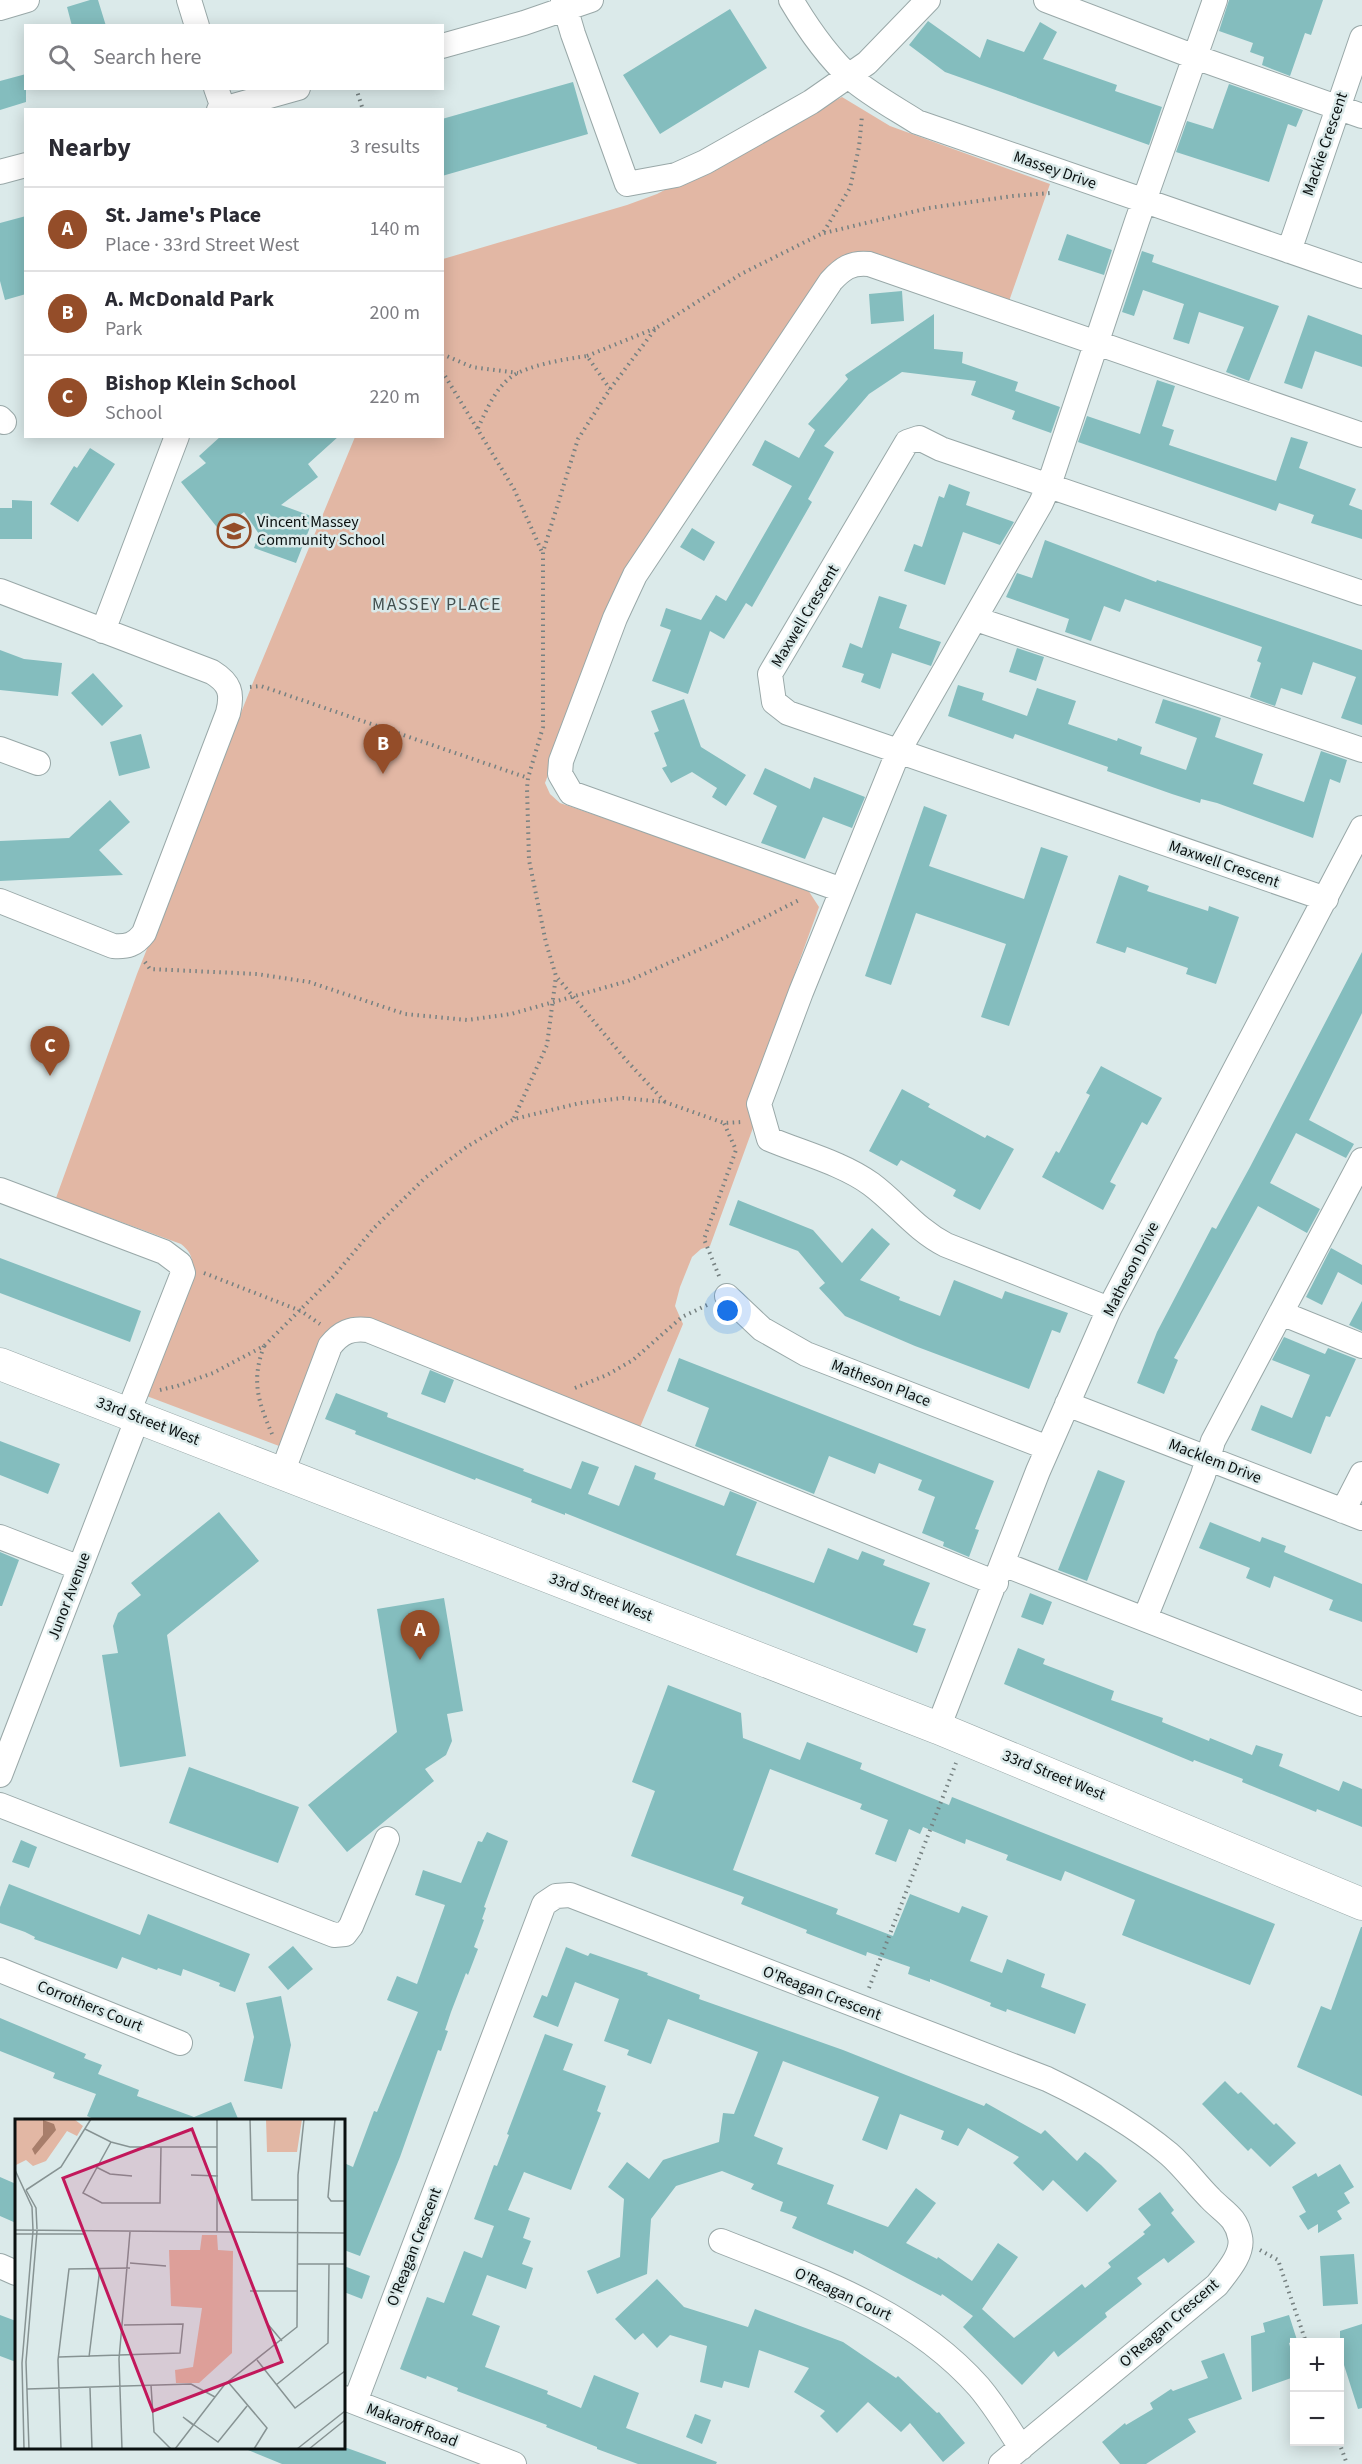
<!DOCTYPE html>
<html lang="en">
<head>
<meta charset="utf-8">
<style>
	:root { --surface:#fff; --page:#f2f2f3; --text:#2b2b33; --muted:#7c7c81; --line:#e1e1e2; --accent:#944d29 }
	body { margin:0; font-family:"Source Sans 3",sans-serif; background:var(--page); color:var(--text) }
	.controls { position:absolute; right:18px; bottom:18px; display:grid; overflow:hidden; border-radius:0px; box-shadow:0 3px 15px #0003 }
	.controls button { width:54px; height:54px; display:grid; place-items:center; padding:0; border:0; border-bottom:2px solid var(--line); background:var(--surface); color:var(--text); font:30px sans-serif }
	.you { position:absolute; left:728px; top:1311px; width:21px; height:21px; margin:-15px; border:4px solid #fff; border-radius:50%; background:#1a73e8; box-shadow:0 0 0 9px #1a73e833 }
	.badge { display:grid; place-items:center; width:39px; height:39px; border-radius:50%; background:var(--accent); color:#fff; font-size:20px; font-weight:700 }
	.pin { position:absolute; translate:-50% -50px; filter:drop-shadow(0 2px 3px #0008) }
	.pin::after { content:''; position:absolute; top:32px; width:21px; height:18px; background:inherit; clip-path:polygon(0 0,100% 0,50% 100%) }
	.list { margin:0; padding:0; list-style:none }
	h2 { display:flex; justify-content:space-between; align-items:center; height:78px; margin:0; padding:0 24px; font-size:26px }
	h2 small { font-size:20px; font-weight:400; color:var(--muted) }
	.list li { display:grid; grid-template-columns:39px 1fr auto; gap:18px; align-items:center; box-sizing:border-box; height:84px; padding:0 24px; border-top:2px solid var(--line) }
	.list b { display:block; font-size:22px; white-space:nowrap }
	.list p { margin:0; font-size:20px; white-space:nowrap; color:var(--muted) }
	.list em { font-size:20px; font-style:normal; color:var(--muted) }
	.icon { flex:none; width:33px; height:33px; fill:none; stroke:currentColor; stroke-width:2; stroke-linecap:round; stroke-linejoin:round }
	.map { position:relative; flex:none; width:1362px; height:2464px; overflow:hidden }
	.search { position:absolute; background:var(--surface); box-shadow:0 3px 15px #0003; left:24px; top:24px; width:420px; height:66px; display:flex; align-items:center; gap:15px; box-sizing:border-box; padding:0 21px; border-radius:0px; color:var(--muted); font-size:22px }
	.panel { position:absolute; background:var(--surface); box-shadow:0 3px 15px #0003; left:24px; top:108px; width:420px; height:330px; border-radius:0px }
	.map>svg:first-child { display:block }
	.green { fill:#e2b7a4 }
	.building { fill:#84bdbe }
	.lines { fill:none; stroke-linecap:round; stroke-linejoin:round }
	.minor-casing { stroke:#99a8a8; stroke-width:26 }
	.major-casing { stroke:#99a8a8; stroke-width:33 }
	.path { stroke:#768181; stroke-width:4; stroke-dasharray:1.5 4.5; stroke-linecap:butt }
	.minor { stroke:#fff; stroke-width:24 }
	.major { stroke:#fff; stroke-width:32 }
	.labels { text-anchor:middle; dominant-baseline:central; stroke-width:5; stroke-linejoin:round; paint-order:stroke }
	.street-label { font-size:16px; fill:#0a1010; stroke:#dbeaea }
	.poi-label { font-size:16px; fill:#0a1010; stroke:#dbeaea; text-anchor:start }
	.neighbourhood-label { font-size:18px; letter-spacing:1.5px; fill:#424f4f; stroke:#dbeaea }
	.inset-road { fill:none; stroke:#879393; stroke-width:1.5 }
	.view { fill:#c2185b; fill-opacity:0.15; stroke:#c2185b; stroke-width:3 }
	.inset-edge { fill:none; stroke:#0a1010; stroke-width:3 }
</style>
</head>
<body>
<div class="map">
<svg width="1362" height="2464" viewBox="0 0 1362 2464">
	<rect width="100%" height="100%" fill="#dbeaea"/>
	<!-- green -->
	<path class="green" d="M842,97L890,126L1050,184L1008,304L854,253L839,259L614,600L545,783L550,794L560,803L806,887L819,907L748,1102L754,1125L710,1246L701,1249L692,1257L680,1287L675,1306L683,1324L638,1432L358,1319L287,1449L144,1395L192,1270C193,1258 191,1252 181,1244L56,1198L137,974L254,680L355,437L442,436L443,259L627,205L657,194Z"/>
	<!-- building -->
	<path class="building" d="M90,0H98L106,26H72L67,7Z
		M1229,0H1323L1311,35L1305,33L1290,76L1262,65L1264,57L1250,52L1253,43L1219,31Z
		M730,9L767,68L660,134L623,75Z
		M928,21L980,58L987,39L1024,52L1040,22L1057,32L1043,59L1117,85L1115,91L1162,107L1149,145L945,72L909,45Z
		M26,74V102L0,110V81Z
		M573,82L588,134L442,176V119Z
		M1229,84L1303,110L1296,127L1288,124L1269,182L1176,152L1187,121L1213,129Z
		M26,216V294L5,300L0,281V223Z
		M1067,234L1112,250L1104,275L1058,260Z
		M1142,251L1154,255L1152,262L1279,306L1249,381L1226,372L1244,327L1199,312L1189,344L1173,339L1184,304L1143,290L1134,316L1122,312Z
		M902,291L904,321L871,324L869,294Z
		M934,314V349L963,352L962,363L1018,382L1015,391L1060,407L1051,433L1012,419L1015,411L971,395L976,381L902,372L869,394L824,446L834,452L808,499L812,502L752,607L746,603L724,639L710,631L688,694L652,681L671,630L660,626L666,608L701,620L716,595L726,601L792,486L752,465L765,440L799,458L815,430L808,424L848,379L845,375Z
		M1308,315L1362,335V367L1315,351L1302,389L1284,383Z
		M1157,380L1175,386L1162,426L1174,430L1169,445L1276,481L1291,437L1308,442L1299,468L1356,489L1349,505L1362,510V539L1311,523L1314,515L1279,503L1276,511L1078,442L1087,416L1140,434Z
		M221,436H339L308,464L318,477L281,505L314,517L296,563L254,548L259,534L244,512L220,531L181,482L206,463L199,456Z
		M90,448L115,464L78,522L50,504L74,466L77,468Z
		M949,484L970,492L966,505L1014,522L1000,545L963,532L945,585L904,571L914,544L922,547L939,496L944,498Z
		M12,500L32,501V539H0V508H12Z
		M692,528L715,542L704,561L680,547Z
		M1045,540L1156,582L1157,580L1362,650V725L1341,718L1356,677L1313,662L1302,695L1281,688L1275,706L1250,697L1261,663L1257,661L1262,647L1125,599L1120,612L1104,606L1091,641L1065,632L1069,619L1006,597L1017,573L1032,578Z
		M879,596L907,605L899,628L941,642L931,666L892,653L880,689L861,682L864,674L842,667L850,643L862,648Z
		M1017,648L1044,657L1036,681L1009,672Z
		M0,650L24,659L62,663L58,696L0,690Z
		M93,673L123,706L102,726L71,693Z
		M958,685L984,693L982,700L1027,716L1037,688L1076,701L1068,724L1117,741L1118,738L1142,747L1140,754L1186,770L1197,738L1155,723L1163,699L1204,712L1221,718L1215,737L1263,754L1253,784L1304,802L1321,751L1347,760L1340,783L1330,779L1313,838L1217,803L1201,799L1200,803L1172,794L1107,771L1108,767L1015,734L1013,739L948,716Z
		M684,699L701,747L746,775L726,806L712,797L717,788L692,772L671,783L662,768L667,766L654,733L659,731L651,711Z
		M141,734L150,768L119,776L110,742Z
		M765,768L810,789L814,777L865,797L852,828L823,817L805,859L761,843L777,806L753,794Z
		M110,800L130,822L99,850L123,875L0,881V841L69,838Z
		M924,806L947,815L929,866L1024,899L1041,847L1068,856L1009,1026L981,1017L1006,944L916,913L891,985L865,976Z
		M1119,875L1149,886L1147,891L1208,911L1209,906L1239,917L1216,984L1186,974L1188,968L1127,947L1125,953L1096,943Z
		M1362,952V1013L1309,1120L1354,1144L1346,1158L1296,1133L1270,1183L1320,1209L1307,1233L1258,1206L1174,1358L1178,1360L1164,1394L1137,1383L1157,1332L1191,1267L1212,1227L1216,1229L1250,1167Z
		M1101,1066L1162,1098L1147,1125L1142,1122L1110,1182L1116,1185L1103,1210L1042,1177L1056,1151L1059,1153L1090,1095L1086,1093Z
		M902,1089L930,1104L928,1107L985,1138L987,1135L1014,1149L980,1210L953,1196L956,1190L901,1160L897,1166L869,1151Z
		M738,1200L813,1230L842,1263L872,1228L890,1244L860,1280L900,1297L899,1300L940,1316L954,1280L1002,1299L1005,1291L1068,1313L1060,1333L1052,1330L1029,1389L915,1346L845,1316L819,1288L825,1283L798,1251L729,1225Z
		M1331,1248L1362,1265V1285L1338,1272L1322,1305L1306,1297Z
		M0,1258L141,1311L130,1342L0,1293Z
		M1362,1301V1331L1349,1325Z
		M1284,1337L1325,1354L1328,1348L1356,1359L1330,1417L1326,1416L1311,1454L1251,1430L1261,1405L1292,1418L1310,1375L1272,1360Z
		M679,1358L994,1481L975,1529L979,1530L969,1557L943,1546L944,1542L922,1533L935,1497L918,1490L922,1480L879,1463L875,1474L829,1456L814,1494L695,1446L709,1408L667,1391Z
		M430,1370L454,1380L445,1403L421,1394Z
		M336,1393L388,1413L387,1417L524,1469L523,1471L571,1489L582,1461L599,1467L588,1494L619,1506L635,1465L656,1473L654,1479L724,1506L730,1491L757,1502L736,1555L814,1583L828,1548L858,1560L862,1551L885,1560L883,1565L930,1583L913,1625L926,1629L917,1653L565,1513V1515L531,1502L532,1499L476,1478L475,1480L355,1434L356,1431L325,1419Z
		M0,1441L60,1464L48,1494L0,1475Z
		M1098,1470L1125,1481L1087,1581L1058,1570Z
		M219,1512L259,1561L167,1635L186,1756L120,1767L102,1655L118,1653L113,1626L118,1613L141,1595L131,1583Z
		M1210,1522L1260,1542L1262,1537L1286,1546L1284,1552L1362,1584V1622L1329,1610L1333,1600L1274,1576L1270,1588L1246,1578L1250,1568L1199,1548Z
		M0,1552L19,1560L2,1606H0Z
		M1030,1593L1052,1602L1043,1625L1021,1617Z
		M444,1598L463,1711L447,1714L452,1741L446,1755L425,1769L434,1781L347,1852L308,1805L397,1732L377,1609Z
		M1018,1648L1045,1659L1043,1664L1114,1691L1111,1700L1163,1718L1162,1722L1209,1741L1210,1738L1252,1755L1256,1745L1283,1754L1279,1766L1339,1791L1343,1781L1362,1789V1827L1317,1809L1316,1812L1242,1782L1243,1779L1194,1760L1193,1762L1004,1684Z
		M668,1685L741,1713L743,1738L800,1760L807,1742L862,1763L860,1769L949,1805L952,1797L1275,1924L1250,1985L1122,1935L1135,1900L1065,1871L1061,1881L1006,1860L1008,1855L966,1839L965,1844L923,1827L920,1834L909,1829L896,1862L875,1854L888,1820L860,1809L862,1804L770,1769L733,1870L838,1909L836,1914L893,1936L910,1894L959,1913L962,1906L988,1916L970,1961L1002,1973L1007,1959L1045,1974L1041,1987L1086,2004L1075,2034L1007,2009L1006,2012L990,2006L991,2003L930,1979V1982L908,1974L910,1967L867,1952L866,1956L806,1933L807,1930L741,1904L744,1897L631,1856L655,1791L632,1782Z
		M189,1767L299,1807L278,1863L169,1823Z
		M487,1832L508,1841L484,1907L486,1908L482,1919L484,1920L474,1947L478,1949L468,1975L466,1973L451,2012L445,2030L448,2031L441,2051L438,2050L400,2157L360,2256L344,2250V2163L353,2167L374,2111L377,2112L418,2012L387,2000L397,1976L417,1984L445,1905L415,1895L423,1870L461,1883L478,1841L482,1842Z
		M21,1840L37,1847L29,1868L12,1862Z
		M9,1884L140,1935L148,1914L250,1954L235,1992L219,1986L220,1983L183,1969L181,1976L158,1968L157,1970L122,1957L117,1969L34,1939L35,1937L25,1932L0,1923V1907Z
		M1361,1927H1362V2096L1297,2067L1321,2006L1331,2010Z
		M293,1946L313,1969L288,1990L268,1967Z
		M566,1947L588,1956L590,1953L648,1973L647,1975L700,1995L699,1999L843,2050L984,2106L986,2103L1041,2134L1045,2130L1077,2161L1085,2152L1101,2165L1117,2181L1087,2212L1053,2180L1043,2191L1013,2163L1019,2157L968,2128L958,2146L941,2139L944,2131L900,2114L887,2150L862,2140L879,2097L783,2061L754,2136L783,2148L777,2164L834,2185L827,2204L888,2227L916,2188L936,2203L906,2243L937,2259L938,2257L972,2281L998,2243L1018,2257L982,2309L1014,2338L1082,2284L1085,2288L1111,2267L1108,2263L1145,2234L1143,2232L1151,2225L1138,2209L1160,2192L1174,2210L1171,2213L1195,2242L1168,2263L1164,2258L1137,2278L1142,2284L1105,2313L1107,2317L1058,2357L1054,2351L1022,2385L963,2327L973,2316L942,2294L941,2296L854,2250L853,2254L792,2228L797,2217L780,2211L783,2202L751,2189L754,2184L722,2171L676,2186L651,2219L647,2274L597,2294L587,2271L620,2257L624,2199L608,2187L627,2162L649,2179L663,2160L719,2142L723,2113L734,2114L758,2052L668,2019L651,2064L627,2055L629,2050L604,2041L619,1999L575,1982L558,2027L533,2017L542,1995L547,1997Z
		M281,1996L291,2045L282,2089L244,2081L254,2037L246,2003Z
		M0,2018L86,2054L84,2058L102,2065L98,2074L139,2090L137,2096L194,2117L231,2102L239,2121H98L87,2116L96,2094L53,2078L55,2073L0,2051Z
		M545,2034L573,2044L563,2070L606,2086L597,2111L601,2113L571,2190L524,2172L508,2210L530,2218L523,2238L531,2241L522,2264L533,2268L526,2289L487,2275L472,2315L500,2326L485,2367L548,2391L547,2394L581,2408L594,2375L639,2393L626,2428L717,2462L716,2464H638L597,2449V2447L546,2427L547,2425L457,2391L458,2388L427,2376L426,2379L400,2369L427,2297L444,2303L464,2251L482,2258L494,2226L474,2219L494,2165L497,2166L509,2135L507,2134Z
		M1225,2081L1238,2094L1241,2092L1274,2125L1276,2123L1296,2143L1270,2167L1251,2148L1248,2151L1202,2104Z
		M1340,2164L1354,2187L1344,2193L1350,2203L1337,2211L1342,2219L1318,2233V2224L1308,2230L1299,2216L1306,2212L1292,2187L1316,2173L1318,2177Z
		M0,2177L16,2184V2223L0,2216Z
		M1354,2254L1358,2304L1323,2306L1320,2256Z
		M344,2266L370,2276L362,2299L344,2292Z
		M657,2279L684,2307L748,2327L755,2309L843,2342L896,2378L898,2376L937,2413L939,2412L965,2443L943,2462L910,2423L901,2432L868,2402L837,2433L820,2416L825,2411L794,2392L809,2368L759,2350L749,2388L724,2381L722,2388L700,2382L707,2346L670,2335L657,2348L643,2333L635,2340L615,2319Z
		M0,2315L16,2321V2362L0,2356Z
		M1289,2315L1297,2340L1289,2343L1294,2361V2377L1252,2392L1251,2336L1265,2332L1263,2323Z
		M1362,2324V2408L1358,2409L1344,2365L1340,2366V2331Z
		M1224,2353L1242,2399L1188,2419L1196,2432L1146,2464H1120L1102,2442L1125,2423L1126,2425L1153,2409L1150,2403L1171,2389L1173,2391L1208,2378L1201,2361Z
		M695,2414L711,2420L702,2444L686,2437Z
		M243,2448H347L386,2462V2464H282Z"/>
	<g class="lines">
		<!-- minor casing -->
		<g class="minor-casing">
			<path id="minor" d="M189,0L197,26
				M563,0L573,34L627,184L676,175L705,162L811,102L867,63L928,0
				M791,0C807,27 828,57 851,78C871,95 895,108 917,122L1362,276
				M1046,0L1195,57L1362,116
				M0,8L27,0
				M442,46L524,23L591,0
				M216,88L223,108
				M219,110L298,88
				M0,172L26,165
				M1289,251L1362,38
				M0,418L4,422
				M0,591L212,672C230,683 233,693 228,713L144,933C135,945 127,947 113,946L0,901
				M976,619L1362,750
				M103,631L177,436
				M0,749L38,763
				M842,890L571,793L560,774L561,761L615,618L635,575L831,281C842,269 851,262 869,264L1362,435
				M1326,899L788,713L774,702L770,674L907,442L919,438L941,449L1362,593
				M0,1190L164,1252L180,1264L183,1273L128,1413
				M727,1296L762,1329L806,1354L1048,1448
				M1109,1309L946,1245C915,1229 898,1204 871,1184C842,1163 802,1153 769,1139L759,1104L801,992L899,750L1041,503L1049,485L1137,221L1215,0
				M1281,1313L1362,1346
				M1067,1404L1362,1518
				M282,1473L330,1346C341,1332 351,1328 368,1330L996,1583
				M1343,1511L1362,1474
				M0,1537L80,1568
				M1003,1564L1362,1704
				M1145,1618L1203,1475L1213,1441L1362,1160
				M938,1728L1038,1471L1109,1309L1362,828
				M0,1775L138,1417
				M0,1805L334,1935L345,1934L351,1926L387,1839
				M0,1970L180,2043
				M721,2241C814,2278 911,2310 979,2387C995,2406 1008,2427 1021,2448
				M0,2266L16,2273
				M344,2398L514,2464
				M355,2402L544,1904L556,1896L570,1895L1047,2079C1091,2100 1132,2123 1169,2154C1184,2167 1196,2184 1210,2198C1223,2212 1236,2216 1240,2237C1244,2254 1226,2273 1217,2285L1001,2464"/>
		</g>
		<!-- major casing -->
		<g class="major-casing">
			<path id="major" d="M0,1364L938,1728L1362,1904"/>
		</g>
		<!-- path -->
		<path class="path" d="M356,88L363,110
			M824,233L929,208L1013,196L1050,193
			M442,354L472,367L518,373
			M587,356L656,328
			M442,371L514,489L542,552
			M478,428C486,411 495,389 511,377C528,365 566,359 587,356L610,389
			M250,687L261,686L528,778
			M145,962L150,969L257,974L309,982L405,1014L467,1020L511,1014L628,981L714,943L801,899
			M665,1102L626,1060L556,976L546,943L529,860L527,788L528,778L543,727V552L578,439L610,389L656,328L741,274L823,233L850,188L859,147L862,116
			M514,1118L547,1045L556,976
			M204,1273L301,1311L320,1324
			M719,1276L704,1239L736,1150L724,1123
			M264,1346C251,1381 258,1401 272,1434
			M575,1388L607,1375L633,1360L682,1317L707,1305
			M160,1390L177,1386L213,1373L264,1346L334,1276L374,1228L425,1178L468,1146L514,1119L580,1103L623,1098L665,1102L724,1123L742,1122
			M869,1988L956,1763
			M1260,2250L1278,2260L1306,2342
			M1339,2442L1347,2464"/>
		<!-- minor -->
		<use href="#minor" class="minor"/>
		<!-- major -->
		<use href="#major" class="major"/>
	</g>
	<!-- icons -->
	<defs>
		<g id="school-ring" transform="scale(1.725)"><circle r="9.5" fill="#dbeaea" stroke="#944d29" stroke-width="1.5"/><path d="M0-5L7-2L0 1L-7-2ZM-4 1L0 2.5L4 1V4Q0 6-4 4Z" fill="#944d29"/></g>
	</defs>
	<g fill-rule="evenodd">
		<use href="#school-ring" x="234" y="531"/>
	</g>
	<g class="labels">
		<!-- street labels -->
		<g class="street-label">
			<text transform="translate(1325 144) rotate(-71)">Mackie Crescent</text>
			<text transform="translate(1055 170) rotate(19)">Massey Drive</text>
			<text transform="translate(805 616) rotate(-59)">Maxwell Crescent</text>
			<text transform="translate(1224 864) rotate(19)">Maxwell Crescent</text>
			<text transform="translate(1131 1269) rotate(-63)">Matheson Drive</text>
			<text transform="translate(881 1383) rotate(21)">Matheson Place</text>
			<text transform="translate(148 1421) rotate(21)">33rd Street West</text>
			<text transform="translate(1215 1461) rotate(21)">Macklem Drive</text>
			<text transform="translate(69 1596) rotate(-69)">Junor Avenue</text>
			<text transform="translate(601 1597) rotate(21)">33rd Street West</text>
			<text transform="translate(1054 1775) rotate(22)">33rd Street West</text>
			<text transform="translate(822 1993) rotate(21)">O'Reagan Crescent</text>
			<text transform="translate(90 2006) rotate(22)">Corrothers Court</text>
			<text transform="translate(414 2247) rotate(-69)">O'Reagan Crescent</text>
			<text transform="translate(843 2294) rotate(25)">O'Reagan Court</text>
			<text transform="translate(1169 2323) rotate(-41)">O'Reagan Crescent</text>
			<text transform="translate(412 2425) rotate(21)">Makaroff Road</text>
		</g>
		<!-- poi labels -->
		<g class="poi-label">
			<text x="257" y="522">Vincent Massey<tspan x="257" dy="18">Community School</tspan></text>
		</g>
		<!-- neighbourhood labels -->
		<g class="neighbourhood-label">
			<text x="437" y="604">MASSEY PLACE</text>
		</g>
	</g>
	<!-- overview -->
	<g transform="translate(15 2119)">
		<rect width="330" height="330" fill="#dbeaea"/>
		<path d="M0,0H59L68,7L62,17L52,12L31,42L18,47L11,41L1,46ZM251,0H287L282,33H252ZM187,116H202L203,131L218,132L217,234L184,264H161L160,251L178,248L187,189L156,187L154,131H185Z" fill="#e2b7a4"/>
		<path d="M28,1L39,5L41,11L20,36L17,30L28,16Z" fill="#a87e6b"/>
		<path class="inset-road" d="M118,0H172M235,0L237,81H283M320,0L313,78L316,82H330M70,10L96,23L115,28H202M96,23L68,74L87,84H145L146,28M81,48L95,55L117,57M0,51L17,88L18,111M176,56L203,57M11,71L46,48L76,0M11,71L21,89L22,110M0,111L330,114M202,112V0M0,115H69M115,144L151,147M282,145H330M235,172H282M251,203L267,222M44,238L165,234L168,205L109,206M74,238L85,149M242,241L280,289L330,252M213,263L252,309L239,330M136,266L139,313L156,330M261,266L313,224L314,145M75,269L77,330M12,270L176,265L200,278M178,306L168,298L203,323L232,287M9,330L7,244L18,112M14,330L11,243L22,112M46,330L43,241L54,150L115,149M107,330L104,240L115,113M160,330L210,265L282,208L283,56L289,0M282,330L330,292M294,330L330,301"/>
		<path class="view" d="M177,10L267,243L138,292L48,59Z"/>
		<rect width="330" height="330" class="inset-edge"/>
	</g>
</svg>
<div class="controls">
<button>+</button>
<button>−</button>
</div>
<div class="you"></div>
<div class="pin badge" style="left:420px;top:1660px">A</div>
<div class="pin badge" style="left:383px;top:774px">B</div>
<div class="pin badge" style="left:50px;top:1076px">C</div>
<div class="search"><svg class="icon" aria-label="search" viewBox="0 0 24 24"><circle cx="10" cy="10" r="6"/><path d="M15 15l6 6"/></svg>Search here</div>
<section class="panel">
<h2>Nearby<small>3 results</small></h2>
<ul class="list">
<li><span class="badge">A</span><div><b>St. Jame's Place</b><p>Place · 33rd Street West</p></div><em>140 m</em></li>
<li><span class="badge">B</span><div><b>A. McDonald Park</b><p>Park</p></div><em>200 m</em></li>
<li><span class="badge">C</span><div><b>Bishop Klein School</b><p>School</p></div><em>220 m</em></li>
</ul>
</section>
</div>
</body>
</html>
